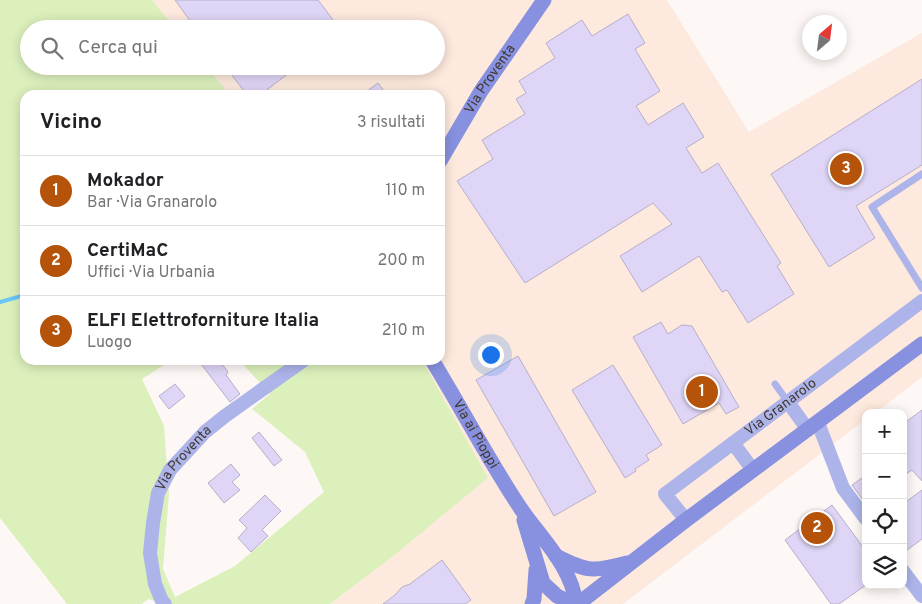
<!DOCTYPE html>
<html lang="it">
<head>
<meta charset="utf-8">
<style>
	:root { --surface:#fff; --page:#f2f2f2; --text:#202124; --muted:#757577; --line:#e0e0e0; --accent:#b45309 }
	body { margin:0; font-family:Overpass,sans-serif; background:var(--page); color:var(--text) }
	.controls { position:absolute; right:15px; bottom:15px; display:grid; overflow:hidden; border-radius:10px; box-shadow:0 2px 12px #0003 }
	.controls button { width:45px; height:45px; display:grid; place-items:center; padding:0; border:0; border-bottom:1px solid var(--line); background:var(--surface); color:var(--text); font:25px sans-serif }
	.compass { position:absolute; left:802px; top:15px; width:45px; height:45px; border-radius:50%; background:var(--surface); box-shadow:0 2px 12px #0003; rotate:28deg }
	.you { position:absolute; left:490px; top:354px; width:18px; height:18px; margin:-12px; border:4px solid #fff; border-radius:50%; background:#1a73e8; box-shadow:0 0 0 8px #1a73e833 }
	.badge { display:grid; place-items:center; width:32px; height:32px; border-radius:50%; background:var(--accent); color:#fff; font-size:16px; font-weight:700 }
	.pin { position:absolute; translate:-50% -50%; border:2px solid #fff; box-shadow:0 1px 5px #0006 }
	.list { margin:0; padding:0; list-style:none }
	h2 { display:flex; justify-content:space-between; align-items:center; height:65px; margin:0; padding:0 20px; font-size:21px }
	h2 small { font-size:16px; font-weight:400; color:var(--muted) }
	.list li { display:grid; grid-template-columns:32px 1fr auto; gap:15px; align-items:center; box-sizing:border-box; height:70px; padding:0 20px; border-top:1px solid var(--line) }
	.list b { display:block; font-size:19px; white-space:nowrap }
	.list p { margin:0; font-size:16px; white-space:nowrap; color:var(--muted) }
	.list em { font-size:16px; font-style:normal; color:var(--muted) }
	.icon { flex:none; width:28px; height:28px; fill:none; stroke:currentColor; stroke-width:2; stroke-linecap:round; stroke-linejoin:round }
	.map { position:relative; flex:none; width:922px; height:604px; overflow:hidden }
	.search { position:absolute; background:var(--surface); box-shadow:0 2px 12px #0003; left:20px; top:20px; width:425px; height:55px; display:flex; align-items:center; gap:12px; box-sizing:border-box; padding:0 18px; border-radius:28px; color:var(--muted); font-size:19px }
	.panel { position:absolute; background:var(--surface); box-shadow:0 2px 12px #0003; left:20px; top:90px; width:425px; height:275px; border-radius:15px }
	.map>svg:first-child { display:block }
	.built { fill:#fde9dd }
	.green { fill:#dcf0bc }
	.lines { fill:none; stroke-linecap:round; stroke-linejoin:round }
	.stream { stroke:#6bc5f7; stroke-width:4 }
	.building { fill:#dfd5f6; stroke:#b6afc8 }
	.lane { stroke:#acb4ea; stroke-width:7 }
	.street { stroke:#acb4ea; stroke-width:14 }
	.secondary { stroke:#8791e0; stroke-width:15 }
	.labels { text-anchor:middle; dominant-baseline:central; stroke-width:5; stroke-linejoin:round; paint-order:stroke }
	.street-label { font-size:14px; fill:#423832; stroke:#fff }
</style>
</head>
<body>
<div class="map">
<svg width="922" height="604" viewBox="0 0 922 604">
	<rect width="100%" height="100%" fill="#fdf8f5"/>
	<!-- built -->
	<path class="built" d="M152,0H667L749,132L922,33V377L875,413H866V419L623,604H330L397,553L488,478L422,360H440V95H230L206,66H436V29H176Z"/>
	<!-- green -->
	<path class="green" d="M0,0H152L176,29H29V66H206L230,95H25V360H172L142,379L164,426L169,495L163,569L175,597L235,566L324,492L305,452L252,409L270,394L239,360H422L488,478L397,553L330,604H164L148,599L142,604H67L0,518Z"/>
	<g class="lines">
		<!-- stream -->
		<path class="stream" d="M0,302L25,295"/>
	</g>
	<!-- building -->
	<path class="building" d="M175,0H318L340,29H196Z
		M628,14L645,43L635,49L660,91L636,106L648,125L683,103L704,137L686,148L702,173L718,163L781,263L777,266L794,294L748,323L727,290L722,292L699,256L642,292L620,256L672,224L653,203L525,283L457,181L493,159L482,140L525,114L516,99L526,93L519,81L555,58L546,43L582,20L592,36Z
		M225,66H298L260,95H247Z
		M922,79V165L856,206L875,238L829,267L771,174Z
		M378,83L387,95H362Z
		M661,322L668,334L682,325L692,326L739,407L726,414L719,403L683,424L633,337Z
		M518,356L596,492L554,516L476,380Z
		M198,360H219L228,372L226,375L240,394L230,402Z
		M613,365L662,445L646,455L649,460L635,469L636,471L625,478L572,390Z
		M175,384L185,396L169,409L159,396Z
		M922,410V481L912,470L903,476V424Z
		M259,432L282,460L274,466L252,438Z
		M231,464L240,475L232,482L240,490L224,503L208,483Z
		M866,475V504L852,485Z
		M922,490V539L903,553V504Z
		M265,495L281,511L262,530L268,536L251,552L238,538L247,528L239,520Z
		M832,505L866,551V585L839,604H831L785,540Z
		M442,560L471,600L465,604H383L395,595L402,587L410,584Z"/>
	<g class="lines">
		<!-- lane -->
		<path class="lane" d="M922,174L872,207L922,288
			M775,384L788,402"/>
		<!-- street -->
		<g class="street">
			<path d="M788,402L808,430"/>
			<path d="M818,423L843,488L866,519"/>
			<path d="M733,443L753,470"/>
			<path id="s1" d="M686,520L665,494L922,301"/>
			<path d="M903,571L922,596"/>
			<path id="s2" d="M165,604L162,601L155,584L150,553L153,523L158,493L170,470L205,432L225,416L304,360"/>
		</g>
		<!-- secondary -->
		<g class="secondary">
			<path id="s3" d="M440,161L481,91L544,0"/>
			<path id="s4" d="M432,360C462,409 489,461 521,509C541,538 572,567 576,604"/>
			<path d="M524,520L543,583L557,596L574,604"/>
			<path d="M556,556C587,572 594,572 627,563"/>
			<path d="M532,604L534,599L536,570"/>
			<path d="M578,604L686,520L922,344"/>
		</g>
	</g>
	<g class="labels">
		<!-- street labels -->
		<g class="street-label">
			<text stroke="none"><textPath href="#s3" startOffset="96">Via Proventa</textPath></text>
			<text stroke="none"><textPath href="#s1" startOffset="178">Via Granarolo</textPath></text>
			<text stroke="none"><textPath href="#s4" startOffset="86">Via ai Pioppi</textPath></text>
			<text stroke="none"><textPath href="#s2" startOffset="158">Via Proventa</textPath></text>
		</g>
	</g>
</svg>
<div class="controls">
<button>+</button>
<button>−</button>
<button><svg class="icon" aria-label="locate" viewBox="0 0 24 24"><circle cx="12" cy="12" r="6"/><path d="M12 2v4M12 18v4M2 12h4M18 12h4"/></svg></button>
<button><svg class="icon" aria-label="layers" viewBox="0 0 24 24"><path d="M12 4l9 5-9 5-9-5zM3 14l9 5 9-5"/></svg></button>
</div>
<svg class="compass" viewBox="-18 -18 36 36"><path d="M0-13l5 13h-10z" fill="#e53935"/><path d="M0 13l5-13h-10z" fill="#757577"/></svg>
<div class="you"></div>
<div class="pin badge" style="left:702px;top:392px">1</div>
<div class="pin badge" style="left:817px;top:528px">2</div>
<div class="pin badge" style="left:846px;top:169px">3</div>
<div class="search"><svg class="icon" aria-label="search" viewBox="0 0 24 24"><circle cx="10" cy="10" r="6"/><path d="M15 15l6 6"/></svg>Cerca qui</div>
<section class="panel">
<h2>Vicino<small>3 risultati</small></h2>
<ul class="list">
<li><span class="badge">1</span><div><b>Mokador</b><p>Bar · Via Granarolo</p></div><em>110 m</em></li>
<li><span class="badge">2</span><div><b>CertiMaC</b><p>Uffici · Via Urbania</p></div><em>200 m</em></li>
<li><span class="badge">3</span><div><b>ELFI Elettroforniture Italia</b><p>Luogo</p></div><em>210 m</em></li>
</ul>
</section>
</div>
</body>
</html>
